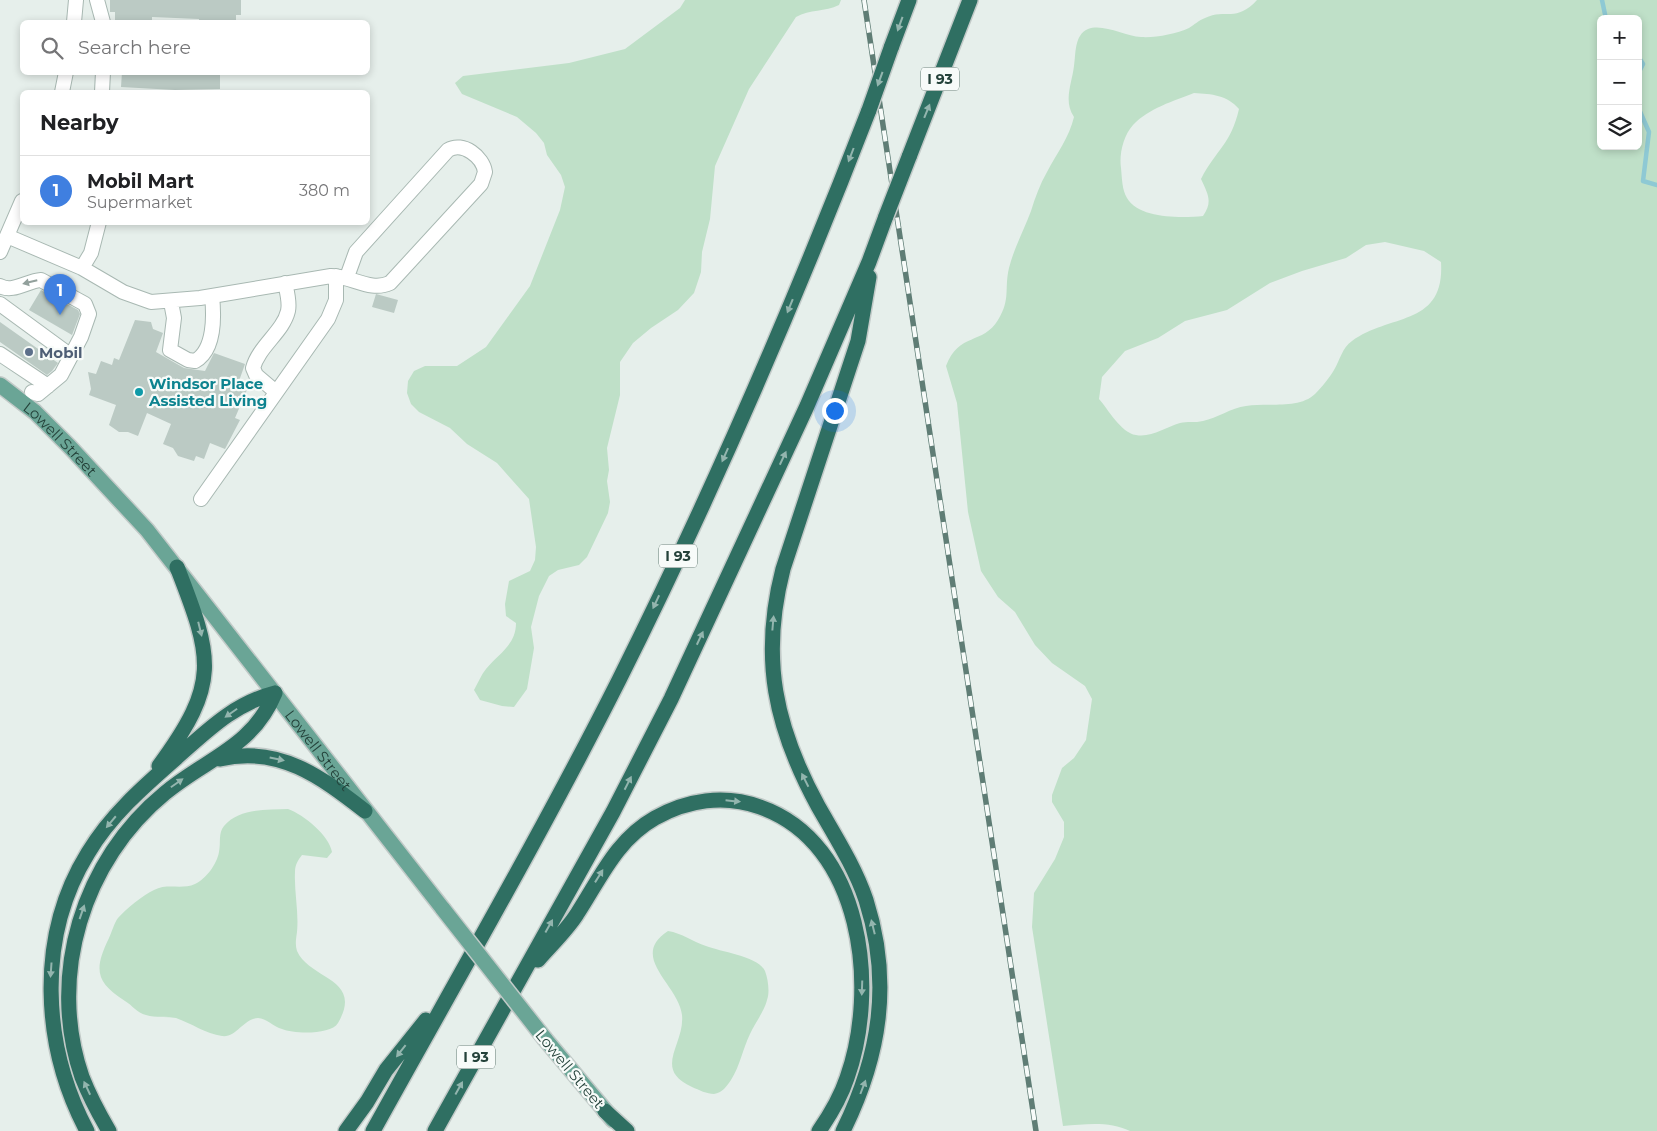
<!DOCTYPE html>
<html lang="en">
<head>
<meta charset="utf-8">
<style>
	:root { --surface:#fff; --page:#f2f2f2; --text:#202124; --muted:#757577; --line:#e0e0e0; --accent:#111827 }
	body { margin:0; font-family:Montserrat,sans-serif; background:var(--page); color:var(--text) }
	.controls { position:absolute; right:15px; top:15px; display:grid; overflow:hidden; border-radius:8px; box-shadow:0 2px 8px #0003 }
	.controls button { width:45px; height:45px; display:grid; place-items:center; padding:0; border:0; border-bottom:1px solid var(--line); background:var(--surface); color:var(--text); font:25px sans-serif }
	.you { position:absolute; left:834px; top:410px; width:18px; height:18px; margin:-12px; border:4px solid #fff; border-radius:50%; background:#1a73e8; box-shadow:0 0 0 8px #1a73e833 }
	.badge { display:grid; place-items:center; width:32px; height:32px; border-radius:50%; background:var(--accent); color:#fff; font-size:16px; font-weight:700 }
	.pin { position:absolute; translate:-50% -41px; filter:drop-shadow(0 1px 2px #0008) }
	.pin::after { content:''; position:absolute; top:26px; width:18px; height:15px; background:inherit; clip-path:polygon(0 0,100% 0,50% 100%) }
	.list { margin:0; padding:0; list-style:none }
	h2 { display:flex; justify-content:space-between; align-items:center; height:65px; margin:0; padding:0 20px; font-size:21px }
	h2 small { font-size:16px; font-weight:400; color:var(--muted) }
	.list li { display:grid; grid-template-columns:32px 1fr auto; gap:15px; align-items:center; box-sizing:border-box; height:70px; padding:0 20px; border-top:1px solid var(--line) }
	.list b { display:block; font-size:19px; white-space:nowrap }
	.list p { margin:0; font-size:16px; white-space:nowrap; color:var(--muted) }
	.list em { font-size:16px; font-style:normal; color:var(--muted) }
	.icon { flex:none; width:28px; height:28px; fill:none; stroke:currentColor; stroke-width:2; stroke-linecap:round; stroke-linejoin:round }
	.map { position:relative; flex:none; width:1657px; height:1131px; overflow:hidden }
	.search { position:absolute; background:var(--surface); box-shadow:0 2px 8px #0003; left:20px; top:20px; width:350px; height:55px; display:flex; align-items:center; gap:12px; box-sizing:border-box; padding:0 18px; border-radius:8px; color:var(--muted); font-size:19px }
	.panel { position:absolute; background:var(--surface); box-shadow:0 2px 8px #0003; left:20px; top:90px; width:350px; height:135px; border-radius:8px }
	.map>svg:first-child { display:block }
	.green { fill:#bfe0c8; fill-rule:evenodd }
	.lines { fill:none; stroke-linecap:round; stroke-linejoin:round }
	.stream { stroke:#8ec9d4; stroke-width:4.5 }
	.building { fill:#bbcac4 }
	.minor-casing { stroke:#a8b8b2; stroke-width:16 }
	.major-casing { stroke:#c2cac8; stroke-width:18 }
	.highway-casing { stroke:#c2cac8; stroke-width:18 }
	.path { stroke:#86b3a5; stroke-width:2.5; stroke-dasharray:2.5 4; stroke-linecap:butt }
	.minor { stroke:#fff; stroke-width:14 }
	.major { stroke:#6aa596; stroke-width:15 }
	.highway { stroke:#2f6f62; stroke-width:15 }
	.rail-casing { stroke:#5f7d75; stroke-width:5.5 }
	.rail { stroke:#f7fbf9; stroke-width:4; stroke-dasharray:11; stroke-linecap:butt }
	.major-bridge-casing { stroke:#c2cac8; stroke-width:18; stroke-linecap:butt }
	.highway-bridge-casing { stroke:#c2cac8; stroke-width:18; stroke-linecap:butt }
	.major-bridge { stroke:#6aa596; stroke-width:15 }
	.highway-bridge { stroke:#2f6f62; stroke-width:15 }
	.oneway { fill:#93b5ae }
	.oneway2 { fill:#92a09c }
	.service-dot { fill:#5c6f8a; stroke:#f7fbf9; stroke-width:2 }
	.culture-dot { fill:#0f9aa8; stroke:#f7fbf9; stroke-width:2 }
	.labels { text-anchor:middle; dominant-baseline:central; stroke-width:4.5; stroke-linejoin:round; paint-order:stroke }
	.shield { fill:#f7fbf9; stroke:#637a73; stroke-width:1 }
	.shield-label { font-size:14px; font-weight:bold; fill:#24423a }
	.service-label { font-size:15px; font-weight:bold; fill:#4e5e75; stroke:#f7fbf9; text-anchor:start }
	.culture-label { font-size:15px; font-weight:bold; fill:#0d838f; stroke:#f7fbf9; text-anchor:start }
	.street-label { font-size:15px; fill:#24423a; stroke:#f7fbf9 }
</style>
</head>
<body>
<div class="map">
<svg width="1657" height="1131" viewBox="0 0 1657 1131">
	<rect width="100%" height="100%" fill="#e6efeb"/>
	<!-- green -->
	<path class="green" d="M685,0H841L839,5C825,12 810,9 796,17L749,89L715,166L710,219L702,252L701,272L694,293L678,310L651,328L633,343L620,362V395L607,448L609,470L607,481L610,502L608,513L587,557L579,565L558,570L549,576L539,596L531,627L534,648L527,689L514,707L502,706L480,700L474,690C478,683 481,675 486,669C499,653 516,645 516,623L506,616L505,604L509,581L530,571L535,560L536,547L529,499L497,463L467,444L450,428L419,412L411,404L407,393L408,381L414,371L425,366H457L486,347L530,286L560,210L565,187L561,175L547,155L544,143L536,133L517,117L462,94L455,83L463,76L569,63L625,49L680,8Z
		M1257,0H1657V1131H1130C1110,1121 1086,1124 1063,1126L1032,927L1034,893L1055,859L1064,837V822L1052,802V795L1062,768L1074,758L1086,740L1092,699L1085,686L1052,663L1035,645L1015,612L998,597L981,571L968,512L957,403L946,366C959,332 983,345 998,320C1011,299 1004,289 1009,268C1014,248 1024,230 1031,211C1035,198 1040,184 1047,172C1057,153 1069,138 1074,117C1063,101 1072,83 1074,66C1076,54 1074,35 1088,29C1103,23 1125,36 1141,37C1155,38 1176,34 1189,28C1194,25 1199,20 1205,18C1226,8 1236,23 1257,0ZM1601,19H1638V146H1601ZM1194,93C1212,94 1227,95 1239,109C1231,144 1216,150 1201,179C1208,194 1213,202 1203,216C1182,218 1139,219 1127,198C1122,190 1122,178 1121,168C1119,155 1123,136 1133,125C1149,108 1174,101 1194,93ZM1385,242L1424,251L1441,262C1445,327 1390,313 1352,341C1342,348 1340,360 1334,370C1330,377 1322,387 1315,394C1298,410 1267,402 1246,406C1231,408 1217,418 1203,421C1195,423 1187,421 1180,423C1166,427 1151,438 1136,435C1121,433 1108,409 1099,399L1102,377L1125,351L1158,338L1185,321L1227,310L1270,283L1302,271L1346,258L1366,245Z
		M288,809C304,815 329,835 332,852L327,858L302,855C298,860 295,865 295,872C294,892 299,912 297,932C296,939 295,945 297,951C310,980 364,978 338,1023C331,1035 294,1034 282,1029C274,1027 266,1018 258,1018C244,1018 236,1038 222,1036C206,1034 191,1023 176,1018C166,1016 156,1018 146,1015C137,1013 132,1005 125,1001C95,982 94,969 109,938C112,932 114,923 118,918C126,909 143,895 154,890C167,883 182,890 195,884C206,879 217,864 219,852C221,843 218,833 224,826C239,808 267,810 288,809Z
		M668,931C682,933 693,942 706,946C721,952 758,956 765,971C768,979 770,992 767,1000C764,1012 755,1023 750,1034C743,1048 740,1066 731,1080C727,1086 722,1093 714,1094C707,1094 699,1090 692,1087C652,1069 685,1045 682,1015C679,985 628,957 668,931Z"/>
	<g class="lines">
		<!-- stream -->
		<path class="stream" d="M1602,0L1606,19
			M1638,56L1643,64L1638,74
			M1638,107L1649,132L1643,181L1657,185"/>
	</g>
	<!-- building -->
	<path class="building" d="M110,0H241V15H236V22H199V19L152,17V22H115V12H110Z
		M122,72H220V89L175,90L121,87Z
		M41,290L78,310L80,314L72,335L29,310Z
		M376,294L398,300L394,313L372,307Z
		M135,320L151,322L153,329L163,333L156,352L184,368L205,371L214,353L245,364L239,381L249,385L235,418L240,420L225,449L210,443L204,459L196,456L194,461L178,456L173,448L163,444L171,424L147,413L138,436L128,432H119L109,425L116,405L89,395L91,389L88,372L96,374L101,361L112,365L114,358L119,360Z
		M0,322L58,363L52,371L47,375L0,342Z"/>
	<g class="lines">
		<!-- minor casing -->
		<g class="minor-casing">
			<path id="minor" d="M97,0L103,22
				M74,22L76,0
				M62,92L66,72
				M102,92L103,72
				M7,236L82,268L123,292L151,302L200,298L331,276C352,276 370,292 390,283L481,184L485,172C483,157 463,141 448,150L356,252L347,277
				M0,252L22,201
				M82,268L91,253L99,222
				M0,286C13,293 27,281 41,280L85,304L89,314L81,337L61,375L38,394L32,392
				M171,302L174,318L170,350L188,360L195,361C215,350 214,315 212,296
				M0,304L71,356
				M0,354L48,386
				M276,392L256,375L253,368C259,346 283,332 288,311C290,302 287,292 285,283
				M201,499L328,319L336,300V276"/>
		</g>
		<!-- major casing -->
		<g class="major-casing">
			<g id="major">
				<path id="s1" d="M0,385L35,412L70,447L147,530L443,909"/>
				<path d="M545,1039L613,1120"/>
			</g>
		</g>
		<!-- highway casing -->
		<g class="highway-casing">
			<path id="highway" d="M891,48L909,0
				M909,157L970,0
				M220,759C279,745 321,777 365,811
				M159,766C220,683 213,659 177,567
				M538,960C551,945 567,930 577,914C600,879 616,840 655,818C687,800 724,794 760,807C863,843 879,988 847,1078C841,1096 830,1115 819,1131
				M605,1111L627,1131
				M87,1131C42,1046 36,937 88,853C110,816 143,787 175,759C207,731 233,704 275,693
				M109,1131C99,1114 89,1095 82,1077C47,976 83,860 165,793C207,758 252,748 275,693
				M346,1131L367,1102L386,1070L426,1020
				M373,1131C456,981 542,833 619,680C712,494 794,304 869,110
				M435,1131L613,812L671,699L807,406L869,262L886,216
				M843,1131C880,1056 892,982 866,900C855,867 835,836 818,806C775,727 760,658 783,569L858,341L869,277"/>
		</g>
		<!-- path -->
		<path class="path" d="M351,222L354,225"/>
		<!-- minor -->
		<use href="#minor" class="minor"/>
		<!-- major -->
		<use href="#major" class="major"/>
		<!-- highway -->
		<use href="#highway" class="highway"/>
		<!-- rail casing -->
		<g class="rail-casing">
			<path id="rail" d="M864,0L1036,1131"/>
		</g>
		<!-- rail -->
		<use href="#rail" class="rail"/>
		<!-- major-bridge casing -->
		<g class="major-bridge-casing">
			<path id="major-bridge" d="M443,909L545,1039"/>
		</g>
		<!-- highway-bridge casing -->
		<g class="highway-bridge-casing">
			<path id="highway-bridge" d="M869,110L891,48
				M886,216L909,157"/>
		</g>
		<!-- major-bridge -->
		<use href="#major-bridge" class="major-bridge"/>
		<!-- highway-bridge -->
		<use href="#highway-bridge" class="highway-bridge"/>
	</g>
	<!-- one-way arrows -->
	<defs><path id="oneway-solid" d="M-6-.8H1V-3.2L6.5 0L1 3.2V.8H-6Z" transform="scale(1.25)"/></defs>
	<g class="oneway">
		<use href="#oneway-solid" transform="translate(900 24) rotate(110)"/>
		<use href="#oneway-solid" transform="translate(880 79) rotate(110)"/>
		<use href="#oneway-solid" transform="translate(927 111) rotate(-68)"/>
		<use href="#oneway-solid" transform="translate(851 155) rotate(111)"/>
		<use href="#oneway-solid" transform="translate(790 306) rotate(112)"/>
		<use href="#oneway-solid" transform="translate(725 455) rotate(114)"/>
		<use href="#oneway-solid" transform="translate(783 458) rotate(-65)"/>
		<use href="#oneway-solid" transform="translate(656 602) rotate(115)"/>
		<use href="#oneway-solid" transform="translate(773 623) rotate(-85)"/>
		<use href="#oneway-solid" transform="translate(200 629) rotate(76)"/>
		<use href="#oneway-solid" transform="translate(700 638) rotate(-65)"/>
		<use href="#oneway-solid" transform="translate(231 713) rotate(145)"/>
		<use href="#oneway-solid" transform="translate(277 759) rotate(12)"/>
		<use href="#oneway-solid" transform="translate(805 780) rotate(-117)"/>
		<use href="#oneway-solid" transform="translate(177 783) rotate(-35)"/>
		<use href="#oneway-solid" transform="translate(628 783) rotate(-63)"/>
		<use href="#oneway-solid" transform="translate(733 801) rotate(6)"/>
		<use href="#oneway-solid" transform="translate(111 822) rotate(130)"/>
		<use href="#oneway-solid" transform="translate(599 876) rotate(-58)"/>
		<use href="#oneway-solid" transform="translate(82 912) rotate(-71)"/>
		<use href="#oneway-solid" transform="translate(549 926) rotate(-61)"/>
		<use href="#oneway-solid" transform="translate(873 927) rotate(-104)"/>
		<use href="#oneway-solid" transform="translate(51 970) rotate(94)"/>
		<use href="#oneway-solid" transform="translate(862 988) rotate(92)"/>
		<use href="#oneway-solid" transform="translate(401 1051) rotate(128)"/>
		<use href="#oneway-solid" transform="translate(863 1087) rotate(-69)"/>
		<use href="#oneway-solid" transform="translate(87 1088) rotate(-115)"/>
		<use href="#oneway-solid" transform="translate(459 1088) rotate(-61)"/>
	</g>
	<use class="oneway2" href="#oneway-solid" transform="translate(30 282) rotate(166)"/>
	<!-- markers -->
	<circle class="service-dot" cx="29" cy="352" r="5"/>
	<circle class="culture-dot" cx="139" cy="392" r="5"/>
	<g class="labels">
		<!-- shield labels -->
		<g class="shield">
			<rect x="921" y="67.5" width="38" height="23" rx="4"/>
			<rect x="659" y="544.5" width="38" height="23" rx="4"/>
			<rect x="457" y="1045.5" width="38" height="23" rx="4"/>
		</g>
		<g class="shield-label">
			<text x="940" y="79">I 93</text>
			<text x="678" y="556">I 93</text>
			<text x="476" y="1057">I 93</text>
		</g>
		<!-- service labels -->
		<g class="service-label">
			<text x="39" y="352">Mobil</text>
		</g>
		<!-- culture labels -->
		<g class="culture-label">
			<text x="149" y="383">Windsor Place<tspan x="149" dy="17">Assisted Living</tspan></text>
		</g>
		<!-- street labels -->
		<g class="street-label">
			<text stroke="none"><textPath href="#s1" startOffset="81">Lowell Street</textPath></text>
			<text stroke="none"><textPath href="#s1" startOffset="486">Lowell Street</textPath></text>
			<text transform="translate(570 1069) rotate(50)">Lowell Street</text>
		</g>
	</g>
</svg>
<div class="controls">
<button>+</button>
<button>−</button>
<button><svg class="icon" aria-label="layers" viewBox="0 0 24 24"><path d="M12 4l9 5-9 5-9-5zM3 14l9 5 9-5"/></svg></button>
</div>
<div class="you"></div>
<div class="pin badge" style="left:60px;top:315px;background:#3f7fe0">1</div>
<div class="search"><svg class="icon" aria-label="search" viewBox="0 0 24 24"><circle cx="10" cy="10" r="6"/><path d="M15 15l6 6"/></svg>Search here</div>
<section class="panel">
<h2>Nearby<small></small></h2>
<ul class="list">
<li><span class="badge" style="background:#3f7fe0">1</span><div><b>Mobil Mart</b><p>Supermarket</p></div><em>380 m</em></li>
</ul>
</section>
</div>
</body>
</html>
